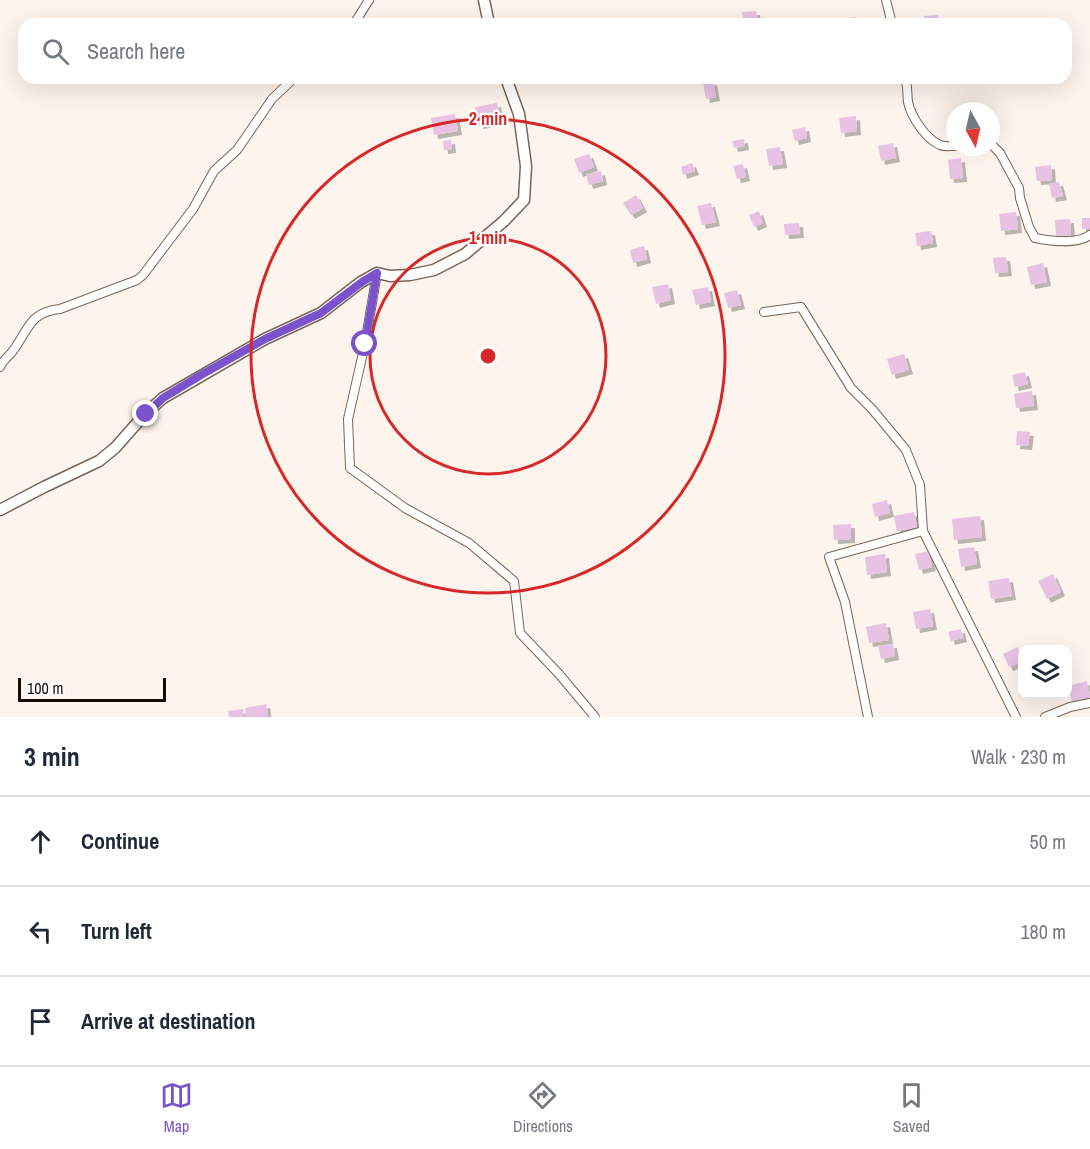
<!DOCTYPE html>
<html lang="en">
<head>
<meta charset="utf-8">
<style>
	:root { --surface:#fff; --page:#f6f6f7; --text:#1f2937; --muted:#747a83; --line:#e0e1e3; --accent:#7a52cc }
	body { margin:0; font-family:"Archivo Narrow",sans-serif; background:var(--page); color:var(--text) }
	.controls { position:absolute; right:18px; bottom:18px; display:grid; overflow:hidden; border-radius:12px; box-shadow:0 6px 24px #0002 }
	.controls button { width:54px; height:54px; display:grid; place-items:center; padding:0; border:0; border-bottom:2px solid var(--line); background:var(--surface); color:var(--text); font:30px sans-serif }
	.compass { position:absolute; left:946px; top:102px; width:54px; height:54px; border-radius:50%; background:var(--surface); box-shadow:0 6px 24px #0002; rotate:172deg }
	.scale { position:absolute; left:18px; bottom:15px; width:148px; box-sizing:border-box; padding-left:6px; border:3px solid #140c07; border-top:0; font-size:16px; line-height:21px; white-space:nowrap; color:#140c07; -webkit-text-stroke:4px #fff; paint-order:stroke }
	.stop { position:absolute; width:18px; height:18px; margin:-14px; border:4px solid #7a52cc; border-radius:50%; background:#fff }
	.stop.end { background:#7a52cc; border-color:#fff; box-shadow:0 2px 6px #0008 }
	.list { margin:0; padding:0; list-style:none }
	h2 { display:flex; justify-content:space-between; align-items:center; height:78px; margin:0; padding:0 24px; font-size:26px }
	h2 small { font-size:20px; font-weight:400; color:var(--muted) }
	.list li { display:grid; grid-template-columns:39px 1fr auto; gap:18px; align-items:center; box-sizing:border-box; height:90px; padding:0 24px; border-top:2px solid var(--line) }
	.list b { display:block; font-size:22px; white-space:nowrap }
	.list em { font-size:20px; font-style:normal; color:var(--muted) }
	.icon { flex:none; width:33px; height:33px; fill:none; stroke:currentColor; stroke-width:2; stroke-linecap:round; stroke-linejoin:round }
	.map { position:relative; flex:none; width:1090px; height:717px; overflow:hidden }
	.search { position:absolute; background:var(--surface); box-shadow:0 6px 24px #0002; left:18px; right:18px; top:18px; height:66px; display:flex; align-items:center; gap:15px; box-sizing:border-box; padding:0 21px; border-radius:18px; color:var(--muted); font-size:22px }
	.sheet { height:348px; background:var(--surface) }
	nav { display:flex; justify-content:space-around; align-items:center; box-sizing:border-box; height:84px; border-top:2px solid var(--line); background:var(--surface); font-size:16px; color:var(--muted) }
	nav a { display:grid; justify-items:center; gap:3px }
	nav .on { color:var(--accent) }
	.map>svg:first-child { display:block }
	.building { fill:#e8c2e4; filter:url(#shadow) }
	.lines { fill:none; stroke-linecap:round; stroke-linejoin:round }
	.minor-casing { stroke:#796557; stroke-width:10 }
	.tertiary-casing { stroke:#796557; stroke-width:13 }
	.minor { stroke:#fff; stroke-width:8 }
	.tertiary { stroke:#fff; stroke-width:10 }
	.route { stroke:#7a52cc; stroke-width:8 }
	.ring { fill:none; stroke:#d62828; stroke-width:3 }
	.centre { fill:#d62828; stroke:#fff; stroke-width:3 }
	.ring-label { font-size:18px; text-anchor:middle; font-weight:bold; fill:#d62828; stroke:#fff; stroke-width:4.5; stroke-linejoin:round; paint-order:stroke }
</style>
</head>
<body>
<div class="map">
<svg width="1090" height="717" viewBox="0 0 1090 717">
	<defs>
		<filter id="shadow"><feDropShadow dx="4" dy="4" stdDeviation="0" flood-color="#0004"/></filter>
	</defs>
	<rect width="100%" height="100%" fill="#fdf4ed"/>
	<!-- building -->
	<path class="building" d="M756,11L758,24H744L742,12Z
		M938,15L939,24H925L924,16Z
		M856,17L857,24H844L843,19Z
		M713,81L716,97L706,99L703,83Z
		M497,103L501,121L479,125L475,107Z
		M455,114L458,131L434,135L431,118Z
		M856,116L857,131L841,133L839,118Z
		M805,127L807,138L795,141L792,130Z
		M744,139L745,146L734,148L732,141Z
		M451,140L452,149L444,150L443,141Z
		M893,143L896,158L881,161L878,146Z
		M780,147L783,164L769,166L766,149Z
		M589,154L594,167L579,173L574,159Z
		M961,158L963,178L950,179L948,160Z
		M692,163L695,171L683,175L681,167Z
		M743,164L746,177L737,179L733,166Z
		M1051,165L1052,180L1037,181L1035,167Z
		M601,171L603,181L589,185L586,175Z
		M1059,182L1063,196L1052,198L1049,184Z
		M636,195L643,208L631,215L623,203Z
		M711,203L716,222L702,225L697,206Z
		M759,211L763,223L754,227L749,215Z
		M1016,212L1018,229L1001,231L999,214Z
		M1082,218H1090V229H1082Z
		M1070,219L1071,235L1056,236L1055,220Z
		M799,223L800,234L785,235L784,224Z
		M931,231L933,243L917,246L915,233Z
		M644,246L647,259L633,263L630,250Z
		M1006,257L1008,272L995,273L993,258Z
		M1043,263L1047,282L1031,285L1027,267Z
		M668,284L671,300L656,304L652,287Z
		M708,287L711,302L696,305L692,290Z
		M737,290L741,305L728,308L724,293Z
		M904,354L909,370L892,375L887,359Z
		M1025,372L1028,384L1015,387L1012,375Z
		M1032,391L1034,406L1016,408L1014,394Z
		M1017,431L1030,432L1028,446L1016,445Z
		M887,500L890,513L875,517L872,504Z
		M914,512L917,527L897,531L894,516Z
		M980,516L982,537L954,540L952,519Z
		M851,524V539L834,540L833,525Z
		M974,547L977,564L961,567L958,549Z
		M928,551L932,567L919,570L915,554Z
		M885,554L887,572L867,575L865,557Z
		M1053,574L1061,592L1047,599L1038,581Z
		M1009,578L1012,596L991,599L988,581Z
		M930,609L933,626L916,629L913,612Z
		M886,623L889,640L869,643L866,627Z
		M961,629L963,638L951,641L948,632Z
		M893,644L895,656L881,659L878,646Z
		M1018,647L1022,662L1009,667L1003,654Z
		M1087,681L1090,697L1072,702L1068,686Z
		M266,704L268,717H246L245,708Z
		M243,709L244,717H229L228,711Z"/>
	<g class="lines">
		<!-- minor casing -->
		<g class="minor-casing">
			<path id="minor" d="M886,0L892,24
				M354,24L369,0
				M905,78C908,86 907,94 908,102C911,117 926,139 940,145C945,147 950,146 955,146
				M991,144L1000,153L1019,188L1020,198L1029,227L1035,238C1051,241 1077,245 1090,235
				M377,273L365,344L348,419L350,468L405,508L469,543L514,581L520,633L559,674L595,717
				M764,312L801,307L851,388L872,409L906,450L920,485L923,531L1016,717
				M0,367C3,360 7,358 12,352C28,332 28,312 60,309L137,280L143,275L193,209L214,171L237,150L272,99L294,78
				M868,717L845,602L829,557L923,531
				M1045,717L1070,707L1090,703"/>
		</g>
		<!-- tertiary casing -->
		<g class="tertiary-casing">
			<path id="tertiary" d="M484,0L489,24
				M0,510L44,487L99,461L115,448L145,414L163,398L265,339L321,313L361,282L377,273L390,276L410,275L434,270L465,254L504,221L524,200L526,166L519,114L506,78"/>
		</g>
		<!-- minor -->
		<use href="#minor" class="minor"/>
		<!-- tertiary -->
		<use href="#tertiary" class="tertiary"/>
	</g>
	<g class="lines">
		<!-- route -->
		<path class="route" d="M146,414L163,398L201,375L265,339L321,313L362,282L377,273L365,344"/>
	</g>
	<!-- distance rings -->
	<g class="ring">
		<circle cx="488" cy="356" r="118"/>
		<circle cx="488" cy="356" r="237"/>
	</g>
	<circle cx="488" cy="356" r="9" class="centre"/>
	<g class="ring-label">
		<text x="488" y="125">2 min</text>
		<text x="488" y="244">1 min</text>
	</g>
</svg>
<div class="controls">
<button><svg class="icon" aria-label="layers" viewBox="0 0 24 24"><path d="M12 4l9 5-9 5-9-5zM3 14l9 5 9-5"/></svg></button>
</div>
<svg class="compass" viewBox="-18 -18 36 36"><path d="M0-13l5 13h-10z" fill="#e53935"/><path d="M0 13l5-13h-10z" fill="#747a83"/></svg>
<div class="scale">100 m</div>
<div class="stop" style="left:365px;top:344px"></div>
<div class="stop end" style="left:146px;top:414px"></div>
<div class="search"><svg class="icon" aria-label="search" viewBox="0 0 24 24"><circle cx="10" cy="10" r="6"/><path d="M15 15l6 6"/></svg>Search here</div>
</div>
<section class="sheet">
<h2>3 min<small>Walk · 230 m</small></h2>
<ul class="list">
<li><svg class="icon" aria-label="ahead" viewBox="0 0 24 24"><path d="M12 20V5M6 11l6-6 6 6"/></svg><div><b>Continue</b></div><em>50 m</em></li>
<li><svg class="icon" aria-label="left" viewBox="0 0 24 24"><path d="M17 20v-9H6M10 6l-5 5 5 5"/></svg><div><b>Turn left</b></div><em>180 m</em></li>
<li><svg class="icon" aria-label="arrive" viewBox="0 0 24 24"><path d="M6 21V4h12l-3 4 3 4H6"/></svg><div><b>Arrive at destination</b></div></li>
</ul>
</section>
<nav>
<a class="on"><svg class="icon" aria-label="map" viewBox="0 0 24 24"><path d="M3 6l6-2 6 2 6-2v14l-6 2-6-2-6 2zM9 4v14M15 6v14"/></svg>Map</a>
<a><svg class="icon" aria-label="directions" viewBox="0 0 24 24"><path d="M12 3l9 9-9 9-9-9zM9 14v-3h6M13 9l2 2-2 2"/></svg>Directions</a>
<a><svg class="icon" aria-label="saved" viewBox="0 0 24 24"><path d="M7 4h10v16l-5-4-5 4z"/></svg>Saved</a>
</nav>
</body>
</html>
